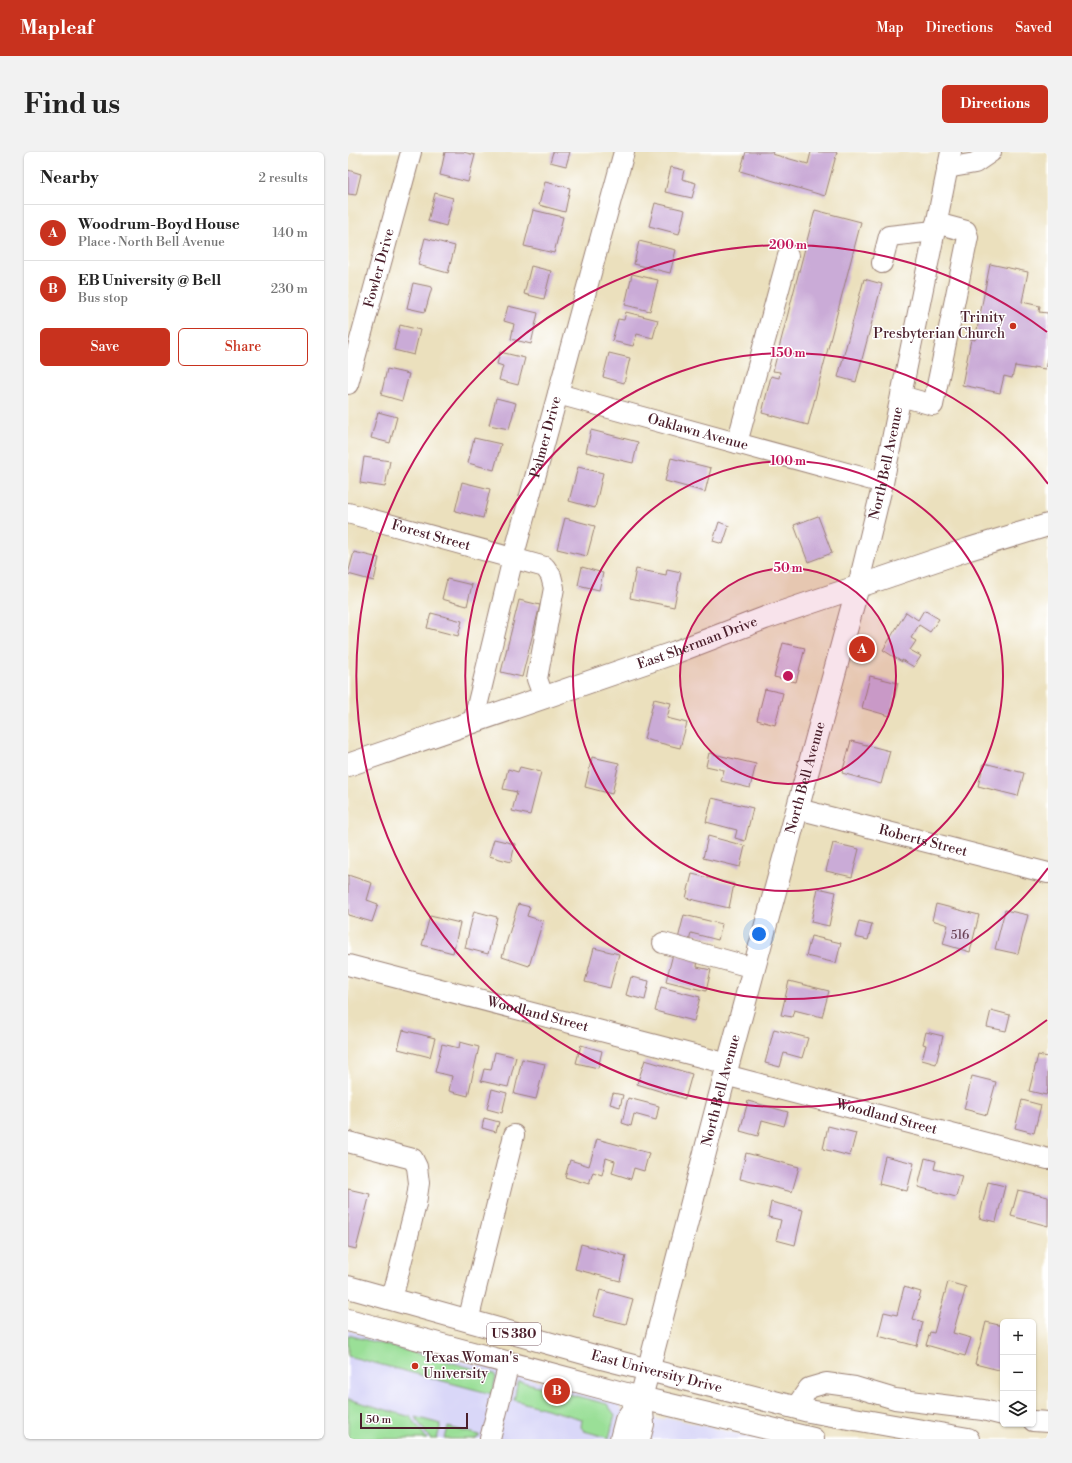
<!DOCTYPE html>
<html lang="en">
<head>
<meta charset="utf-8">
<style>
	:root { --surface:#fff; --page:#f2f2f2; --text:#222; --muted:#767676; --line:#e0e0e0; --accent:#c8321e }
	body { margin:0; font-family:"Libre Bodoni",serif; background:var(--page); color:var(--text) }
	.controls { position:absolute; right:12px; bottom:12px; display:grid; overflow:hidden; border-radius:6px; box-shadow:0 1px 3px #0004 }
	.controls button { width:36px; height:36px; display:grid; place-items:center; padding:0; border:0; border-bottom:1px solid var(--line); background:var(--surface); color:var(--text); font:20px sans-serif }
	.scale { position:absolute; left:12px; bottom:10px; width:108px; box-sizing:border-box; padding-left:4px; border:2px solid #4a1f2b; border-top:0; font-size:11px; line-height:14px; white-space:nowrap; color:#4a1f2b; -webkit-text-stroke:3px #fff; paint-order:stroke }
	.you { position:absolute; left:411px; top:782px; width:14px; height:14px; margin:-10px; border:3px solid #fff; border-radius:50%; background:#1a73e8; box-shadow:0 0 0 6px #1a73e833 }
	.badge { display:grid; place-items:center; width:26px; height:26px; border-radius:50%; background:var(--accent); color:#fff; font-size:13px; font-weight:700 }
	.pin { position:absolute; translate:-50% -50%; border:2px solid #fff; box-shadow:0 1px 4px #0006 }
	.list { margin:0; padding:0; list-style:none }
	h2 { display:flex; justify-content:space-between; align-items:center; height:52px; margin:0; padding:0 16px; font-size:17px }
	h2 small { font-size:13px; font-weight:400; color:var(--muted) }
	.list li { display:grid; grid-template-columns:26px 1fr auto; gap:12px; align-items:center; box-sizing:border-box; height:56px; padding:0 16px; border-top:1px solid var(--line) }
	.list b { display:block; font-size:15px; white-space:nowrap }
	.list p { margin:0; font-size:13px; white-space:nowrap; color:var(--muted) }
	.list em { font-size:13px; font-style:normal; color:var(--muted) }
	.actions { display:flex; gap:8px; padding:12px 16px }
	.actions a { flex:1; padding:9px 0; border:1px solid var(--accent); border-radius:6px; text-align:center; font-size:14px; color:var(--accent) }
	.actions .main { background:var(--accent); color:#fff }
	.icon { flex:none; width:22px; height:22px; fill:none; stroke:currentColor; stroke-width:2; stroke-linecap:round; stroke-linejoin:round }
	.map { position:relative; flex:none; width:700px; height:1287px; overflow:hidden; border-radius:6px }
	header { display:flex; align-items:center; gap:24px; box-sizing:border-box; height:56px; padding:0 20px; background:var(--accent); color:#fff }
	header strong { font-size:19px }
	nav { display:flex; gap:22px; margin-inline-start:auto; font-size:14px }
	.intro { display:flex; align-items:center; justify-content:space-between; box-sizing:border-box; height:96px; padding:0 24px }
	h1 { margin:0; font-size:28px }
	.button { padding:10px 18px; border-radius:6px; background:var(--accent); color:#fff; font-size:14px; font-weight:700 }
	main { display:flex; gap:24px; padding:0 24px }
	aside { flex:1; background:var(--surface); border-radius:6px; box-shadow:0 1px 3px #0004 }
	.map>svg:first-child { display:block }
	.built { fill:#d9d7f8 }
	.green { fill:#9adf97; stroke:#727f61 }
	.building { fill:#caabd7 }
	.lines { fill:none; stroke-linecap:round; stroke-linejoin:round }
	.minor-casing { stroke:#9a8074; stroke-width:22 }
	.major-casing { stroke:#9a8074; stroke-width:24 }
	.minor { stroke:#fff; stroke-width:20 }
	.major { stroke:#fff; stroke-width:22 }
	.ring { fill:none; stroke:#c2185b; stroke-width:2 }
	.poi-dot { fill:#c8321e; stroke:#fff; stroke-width:1.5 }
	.labels { text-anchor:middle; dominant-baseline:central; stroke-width:3; stroke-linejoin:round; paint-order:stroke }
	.number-label { font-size:12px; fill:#6a4256 }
	.shield { fill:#fff; stroke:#80626b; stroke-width:1 }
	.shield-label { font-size:13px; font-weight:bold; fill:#4a1f2b }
	.street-label { font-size:14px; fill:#4a1f2b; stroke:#fff }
	.poi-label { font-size:14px; fill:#4a1f2b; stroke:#fff; text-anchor:end }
	.centre { fill:#c2185b; stroke:#fff; stroke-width:2 }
	.ring-label { font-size:12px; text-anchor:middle; font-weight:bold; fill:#c2185b; stroke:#fff; stroke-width:3; stroke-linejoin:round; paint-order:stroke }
</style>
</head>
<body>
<header>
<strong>Mapleaf</strong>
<nav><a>Map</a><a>Directions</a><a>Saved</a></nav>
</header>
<div class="intro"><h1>Find us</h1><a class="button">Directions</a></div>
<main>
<aside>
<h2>Nearby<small>2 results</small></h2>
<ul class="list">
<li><span class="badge">A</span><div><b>Woodrum-Boyd House</b><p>Place · North Bell Avenue</p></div><em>140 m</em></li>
<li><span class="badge">B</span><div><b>EB University @ Bell</b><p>Bus stop</p></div><em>230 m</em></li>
</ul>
<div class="actions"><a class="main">Save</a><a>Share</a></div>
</aside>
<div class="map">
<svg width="700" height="1287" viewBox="0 0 700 1287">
	<rect width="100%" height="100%" fill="#fff"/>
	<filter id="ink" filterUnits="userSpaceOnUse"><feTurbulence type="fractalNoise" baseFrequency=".025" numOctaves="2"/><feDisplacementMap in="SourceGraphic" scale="8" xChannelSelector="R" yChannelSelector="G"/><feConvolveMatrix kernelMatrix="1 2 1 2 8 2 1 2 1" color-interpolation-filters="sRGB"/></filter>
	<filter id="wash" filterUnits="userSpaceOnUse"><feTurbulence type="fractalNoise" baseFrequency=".012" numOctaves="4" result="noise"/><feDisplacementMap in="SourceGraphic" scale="16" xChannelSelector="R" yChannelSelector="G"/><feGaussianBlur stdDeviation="0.9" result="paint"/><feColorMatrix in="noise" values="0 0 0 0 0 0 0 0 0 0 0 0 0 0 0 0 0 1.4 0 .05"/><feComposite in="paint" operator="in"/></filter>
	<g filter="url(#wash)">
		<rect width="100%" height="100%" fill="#ebe0bd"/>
		<!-- built -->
		<path class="built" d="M0,1178L270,1250L274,1258L314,1268L319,1265L412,1287H0Z"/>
		<!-- green -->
		<path class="green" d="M0,1183L146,1222L148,1225L144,1242L0,1204Z
			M171,1229L259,1252L267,1263L261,1286L236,1279L233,1275L234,1267L166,1248C168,1241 168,1234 171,1229Z
			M0,1247L63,1265L79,1287H0Z
			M67,1265L93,1272L89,1287H82Z
			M100,1275L132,1283L131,1285L126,1287H97Z"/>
		<g id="blocks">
			<!-- building -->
			<path class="building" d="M97,0H115L127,3L120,30L92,23Z
				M205,0H222L218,14L202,10Z
				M398,0H425L424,2L460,12L463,0H489L477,44L392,19Z
				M323,15L336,18L334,27L348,31L344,46L317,40Z
				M0,18L13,22L8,43L0,42Z
				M197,30L222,36L217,60L191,53Z
				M87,41L105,46L98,74L80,69Z
				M307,51L337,58L331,82L301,74Z
				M185,58L215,65L206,101L176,94Z
				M467,58L513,70L460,273L414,261L423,224L431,226L432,220L425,219Z
				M77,86L107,94L100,121L70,113Z
				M291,89L328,98L322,121L286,112Z
				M642,112L680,120L674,150L692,154L691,160L700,161V202L697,217L685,215V217L667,214L664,226L656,224L652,241L614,233L623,187L627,188Z
				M183,114L203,119L196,147L176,142Z
				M284,122L310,128L302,159L277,153Z
				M516,127L534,132L508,230L490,225Z
				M65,131L84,135L77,160L59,156Z
				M160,154L190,161L183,192L163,187L166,172L156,169Z
				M278,160L310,168L305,186L289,182L285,194L264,189L270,167L276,168Z
				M52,173L72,178L66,203L46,198Z
				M152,200L177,206L170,233L151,228L155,214L149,212Z
				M261,201L282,206L276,231L255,225Z
				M39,217L61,222L54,249L33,243Z
				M148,246L168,251L161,277L141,273Z
				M30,260L49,265L42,291L23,286Z
				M243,278L290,290L285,311L238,300Z
				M126,286L153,292L146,318L120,311Z
				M16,305L42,309L37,335L12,331Z
				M323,306L363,316L357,340L317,329Z
				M230,315L255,321L247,356L221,349Z
				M114,330L142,337L135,366L107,359Z
				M470,364L484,401L460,410L446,373Z
				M217,366L247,374L239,404L209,397Z
				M371,370L381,374L375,392L365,389Z
				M6,400L31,406L26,429L0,422Z
				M234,415L255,421L251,438L230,433Z
				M288,417L318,423L319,417L333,420L326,455L282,446Z
				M99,427L124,433L119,454L94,447Z
				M171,448L192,453L174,525L153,520Z
				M576,458L591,467L582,480L571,473L563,486L568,489L562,498L573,504L566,515L554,508V510L535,498L558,460L570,468Z
				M83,461L114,469L110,484L79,476Z
				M435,491L457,496L448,530L426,525Z
				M522,524L550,531L542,564L514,556Z
				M417,537L435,541L427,573L409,568Z
				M306,547L323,551L319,566L339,571L332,596L296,587Z
				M503,589L542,599L533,632L494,621Z
				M361,601L408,612L402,636L373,629L376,618L358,614Z
				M244,605L271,611L264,642L237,635Z
				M636,611L676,621L670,644L630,634Z
				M172,615L193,620L182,663L164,659L169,640L155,637L160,617L170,620Z
				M364,646L405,656L397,689L387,686L389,678L358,670Z
				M360,684L397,694L392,715L355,706Z
				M146,687L167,692L163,710L141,704Z
				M485,691L511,697L504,725L478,719Z
				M344,722L386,732L381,756L338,746Z
				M0,723L24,731L19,748L30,752L24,770L0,763Z
				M470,736L488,740L481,774L463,770Z
				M170,752L182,755L179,764L195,769L181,814L154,805Z
				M588,752L631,763L622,800L595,792L600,773L584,768Z
				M657,758L680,763L670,802L647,797Z
				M126,759L149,765L140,802L117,796Z
				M336,763L374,772L370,788L343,781L341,790L330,787Z
				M82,764L112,771L105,801L74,793Z
				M511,769L524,772L520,788L507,785Z
				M463,784L493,791L488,811L458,804Z
				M246,796L271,802L262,836L237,830Z
				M325,802L350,808L349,815L363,818L358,839L318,829Z
				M283,825L301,829L297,848L278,843Z
				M441,829L481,839L474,865L446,858L444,865L433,863Z
				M313,835L352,845L346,869L307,859Z
				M643,858L662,863L658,879L639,875Z
				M426,877L460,886L454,906L436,901L432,915L417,911Z
				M55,878L87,886L82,905L50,897Z
				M578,880L595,884L588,912L574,908L578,893L575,892Z
				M112,890L131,895L120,944L101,939L104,924L87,920L94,892L111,896Z
				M233,893L254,899L250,916L228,911Z
				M147,900L168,905L160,935L133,929L136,917L143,918Z
				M690,903L700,905V937L698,943L681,939Z
				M174,907L197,912L188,947L166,942Z
				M297,908L344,922L337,947L289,932Z
				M624,924L648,930L639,963L616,957Z
				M144,937L159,941L154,961L139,957Z
				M265,941L275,943L272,955L262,952Z
				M280,946L311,954L308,968L286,962L283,974L274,971Z
				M674,948L693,953L686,981L667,976Z
				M400,949L440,960L436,974L414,968L410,984L392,979Z
				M136,966L151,970L148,980L134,976Z
				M480,974L508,981L502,1004L475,997Z
				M249,987L301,1001L296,1019L286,1016L283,1027L264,1021L267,1009L258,1006L254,1023L245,1020L241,1032L217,1025L222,1008L241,1014Z
				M398,1001L451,1015L444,1040L392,1027Z
				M537,1004L566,1011L559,1039L531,1032Z
				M577,1006L588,1009L586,1017L614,1024L608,1045L570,1035Z
				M640,1030L657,1034L648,1070L631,1066Z
				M0,1037L22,1042L8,1097L0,1095Z
				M670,1038L700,1045V1074L663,1064Z
				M423,1050L455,1058L447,1093L428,1088L433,1068L420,1065Z
				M233,1092L278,1104L272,1129L227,1117Z
				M600,1130L618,1135L605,1181L623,1186L617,1204L578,1193L582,1180L586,1181Z
				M556,1135L573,1140L565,1167L575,1170L569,1194L530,1184L536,1160L549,1163Z
				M252,1138L285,1147L278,1172L245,1164Z
				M638,1170L655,1174V1219L627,1212Z"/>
		</g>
	</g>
	<g filter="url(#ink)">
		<use href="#blocks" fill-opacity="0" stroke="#9a8074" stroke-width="1"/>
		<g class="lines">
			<!-- minor casing -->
			<g class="minor-casing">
				<g id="minor">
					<path d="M599,16L627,11L643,0"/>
					<path d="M534,111L541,84L586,79"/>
					<path id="s1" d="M0,232L63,0"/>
					<path id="s2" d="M210,242L535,331"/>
					<path d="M553,244L585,253L620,85L618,79L588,71"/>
					<path d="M389,291L440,104"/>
					<path id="s3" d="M0,361L197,415L203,424L206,436L189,527L196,546"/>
					<path id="s4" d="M510,434L535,331L603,0"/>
					<path id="s5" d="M125,571L165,406L276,0"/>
					<path id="s6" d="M450,657L700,721"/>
					<path d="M315,791L406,816"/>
					<path id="s7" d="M0,813L380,912"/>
					<path id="s8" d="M377,923L700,1007"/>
					<path d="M0,990L65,1007L69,1015L71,1031L68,1052L44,1147"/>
					<path d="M120,1169L166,983"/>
					<path d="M447,1256L461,1236L478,1231L507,1235L547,1247L635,1258L655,1263"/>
					<path d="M685,1269L700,1270"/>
					<path d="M142,1287L161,1211"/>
				</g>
			</g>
			<!-- major casing -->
			<g class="major-casing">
				<g id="major">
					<path id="s9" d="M0,613L328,500L417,466L621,397L700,373"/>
					<path id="s10" d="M0,1135L250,1205L461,1259L620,1287"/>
					<path d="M0,1168L293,1246L465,1287"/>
					<path id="s11" d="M273,1287L278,1268L293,1246L380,912L510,434"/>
					<path d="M291,1287L295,1272L293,1246"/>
				</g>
			</g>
			<!-- minor -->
			<use href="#minor" class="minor"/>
			<!-- major -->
			<use href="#major" class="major"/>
		</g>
	</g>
	<!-- distance rings -->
	<circle cx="440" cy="524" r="108" fill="#c2185b" fill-opacity=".12"/>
	<g class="ring">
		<circle cx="440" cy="524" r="108"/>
		<circle cx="440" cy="524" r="215"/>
		<path d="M700 716A323 323 0 1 1 700 332"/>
		<path d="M699 868A431 431 0 1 1 699 180"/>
	</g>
	<!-- markers -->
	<g class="poi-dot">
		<circle cx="665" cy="174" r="4"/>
		<circle cx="67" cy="1214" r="4"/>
	</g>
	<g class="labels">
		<!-- number labels -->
		<g class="number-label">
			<text x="612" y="783">516</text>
		</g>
		<!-- shield labels -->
		<rect class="shield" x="139" y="1171" width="54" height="22" rx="3"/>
		<g class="shield-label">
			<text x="166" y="1182">US 380</text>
		</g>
		<!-- street labels -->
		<g class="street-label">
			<text stroke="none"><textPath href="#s1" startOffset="120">Fowler Drive</textPath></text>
			<text stroke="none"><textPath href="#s2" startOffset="145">Oaklawn Avenue</textPath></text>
			<text stroke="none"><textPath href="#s5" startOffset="295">Palmer Drive</textPath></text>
			<text stroke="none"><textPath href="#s4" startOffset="126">North Bell Avenue</textPath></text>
			<text stroke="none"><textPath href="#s3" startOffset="86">Forest Street</textPath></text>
			<text stroke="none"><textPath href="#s9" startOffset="370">East Sherman Drive</textPath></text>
			<text stroke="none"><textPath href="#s11" startOffset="688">North Bell Avenue</textPath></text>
			<text stroke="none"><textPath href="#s6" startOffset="129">Roberts Street</textPath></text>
			<text stroke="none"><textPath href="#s7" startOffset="196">Woodland Street</textPath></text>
			<text stroke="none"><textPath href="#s11" startOffset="364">North Bell Avenue</textPath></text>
			<text stroke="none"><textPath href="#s8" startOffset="167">Woodland Street</textPath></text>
			<text stroke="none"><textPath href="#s10" startOffset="320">East University Drive</textPath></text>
		</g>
		<!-- poi labels -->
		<g class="poi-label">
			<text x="657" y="166">Trinity<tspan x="657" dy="16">Presbyterian Church</tspan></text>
			<text x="75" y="1206" text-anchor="start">Texas Woman's<tspan x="75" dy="16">University</tspan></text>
		</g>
	</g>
	<circle cx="440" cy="524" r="6" class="centre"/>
	<g class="ring-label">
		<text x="440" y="97">200 m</text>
		<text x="440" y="205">150 m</text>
		<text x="440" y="313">100 m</text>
		<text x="440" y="420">50 m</text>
	</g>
</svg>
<div class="controls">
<button>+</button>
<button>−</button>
<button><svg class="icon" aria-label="layers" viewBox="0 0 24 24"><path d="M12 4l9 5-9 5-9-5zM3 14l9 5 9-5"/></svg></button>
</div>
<div class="scale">50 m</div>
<div class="you"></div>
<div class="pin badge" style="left:514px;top:497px">A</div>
<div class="pin badge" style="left:209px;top:1239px">B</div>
</div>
</main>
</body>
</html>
